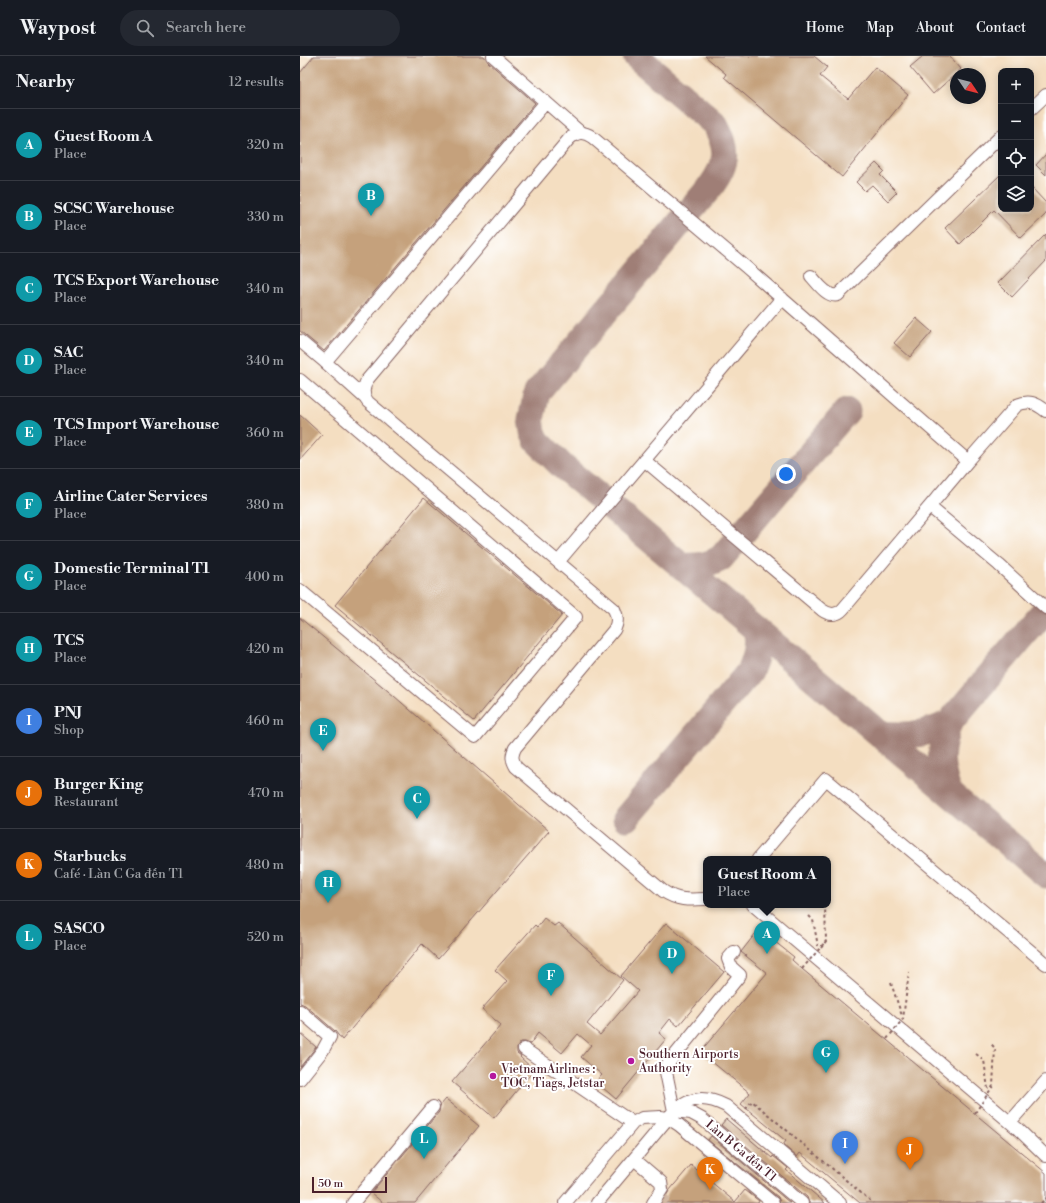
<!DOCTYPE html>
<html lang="en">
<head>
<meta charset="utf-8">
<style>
	:root { --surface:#171b24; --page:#242831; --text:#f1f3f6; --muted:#9ea1a6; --line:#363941; --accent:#1a73e8 }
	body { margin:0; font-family:"Libre Bodoni",serif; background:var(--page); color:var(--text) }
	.controls { position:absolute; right:12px; top:12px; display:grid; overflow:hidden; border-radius:8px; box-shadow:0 2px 10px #0003 }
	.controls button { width:36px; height:36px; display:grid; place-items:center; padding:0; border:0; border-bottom:1px solid var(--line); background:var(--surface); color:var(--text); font:20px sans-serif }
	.compass { position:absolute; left:650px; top:12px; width:36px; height:36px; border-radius:50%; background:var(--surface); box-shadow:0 2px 10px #0003; rotate:125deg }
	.scale { position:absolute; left:12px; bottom:10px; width:75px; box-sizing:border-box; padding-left:4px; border:2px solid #4a1f2b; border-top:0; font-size:11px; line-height:14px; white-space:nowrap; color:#4a1f2b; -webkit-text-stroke:3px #fff; paint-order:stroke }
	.you { position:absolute; left:486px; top:418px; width:14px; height:14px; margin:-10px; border:3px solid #fff; border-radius:50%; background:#1a73e8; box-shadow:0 0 0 6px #1a73e833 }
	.badge { display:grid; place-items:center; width:26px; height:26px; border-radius:50%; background:var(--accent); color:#fff; font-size:13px; font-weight:700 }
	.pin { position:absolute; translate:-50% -33px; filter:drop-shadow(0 1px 2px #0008) }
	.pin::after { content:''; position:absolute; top:21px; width:14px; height:12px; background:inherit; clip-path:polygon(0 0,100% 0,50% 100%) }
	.popup { position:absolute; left:403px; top:800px; width:128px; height:52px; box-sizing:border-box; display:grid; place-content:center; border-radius:8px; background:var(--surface); filter:drop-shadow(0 1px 3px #0005); font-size:13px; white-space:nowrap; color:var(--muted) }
	.popup b { font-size:15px; color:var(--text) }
	.popup::after { content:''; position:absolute; left:50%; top:100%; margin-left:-8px; border:8px solid transparent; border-top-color:var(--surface) }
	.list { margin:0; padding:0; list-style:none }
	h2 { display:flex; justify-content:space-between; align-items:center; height:52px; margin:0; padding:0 16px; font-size:17px }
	h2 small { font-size:13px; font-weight:400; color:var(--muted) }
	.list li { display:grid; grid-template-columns:26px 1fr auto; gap:12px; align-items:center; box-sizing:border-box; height:72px; padding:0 16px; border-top:1px solid var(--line) }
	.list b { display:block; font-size:15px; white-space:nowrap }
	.list p { margin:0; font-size:13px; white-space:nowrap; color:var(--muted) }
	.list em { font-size:13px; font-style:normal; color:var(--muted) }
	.icon { flex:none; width:22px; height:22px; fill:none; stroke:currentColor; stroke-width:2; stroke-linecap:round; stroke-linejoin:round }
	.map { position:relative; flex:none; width:746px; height:1147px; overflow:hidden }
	header { display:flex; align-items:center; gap:24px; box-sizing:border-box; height:56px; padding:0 20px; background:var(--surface); border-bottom:1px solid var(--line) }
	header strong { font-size:19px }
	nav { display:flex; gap:22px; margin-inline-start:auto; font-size:14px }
	.search { width:280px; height:36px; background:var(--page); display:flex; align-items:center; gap:10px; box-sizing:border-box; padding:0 14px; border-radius:22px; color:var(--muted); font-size:15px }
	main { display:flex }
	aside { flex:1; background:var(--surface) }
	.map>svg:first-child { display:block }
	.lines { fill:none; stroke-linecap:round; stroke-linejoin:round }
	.taxiway { stroke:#9f7e76; stroke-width:27 }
	.building { fill:#c5a17b }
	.minor-tunnel { stroke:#d2b8a3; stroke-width:12; stroke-dasharray:12 6; stroke-linecap:butt }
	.minor-casing { stroke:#866260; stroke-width:14 }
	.path { stroke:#866260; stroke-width:2; stroke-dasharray:3 3; stroke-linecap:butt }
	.minor { stroke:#fff; stroke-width:12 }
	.path-bridge { stroke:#866260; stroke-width:2; stroke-dasharray:3 3; stroke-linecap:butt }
	.poi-dot { fill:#b5179e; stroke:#fff; stroke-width:1.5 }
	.labels { text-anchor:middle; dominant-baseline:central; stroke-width:4; stroke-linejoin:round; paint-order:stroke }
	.poi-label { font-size:12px; fill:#4a1f2b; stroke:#fff; text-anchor:start }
	.street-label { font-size:12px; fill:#4a1f2b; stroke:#fff }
</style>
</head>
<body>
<header>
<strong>Waypost</strong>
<div class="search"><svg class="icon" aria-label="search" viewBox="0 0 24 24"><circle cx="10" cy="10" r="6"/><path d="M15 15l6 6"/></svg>Search here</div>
<nav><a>Home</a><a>Map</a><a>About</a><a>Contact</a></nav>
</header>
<main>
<aside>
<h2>Nearby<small>12 results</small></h2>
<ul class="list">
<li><span class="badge" style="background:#0f9aa8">A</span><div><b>Guest Room A</b><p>Place</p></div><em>320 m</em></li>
<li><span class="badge" style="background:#0f9aa8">B</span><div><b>SCSC Warehouse</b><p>Place</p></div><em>330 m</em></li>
<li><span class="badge" style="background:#0f9aa8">C</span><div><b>TCS Export Warehouse</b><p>Place</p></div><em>340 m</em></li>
<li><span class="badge" style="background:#0f9aa8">D</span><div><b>SAC</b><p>Place</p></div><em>340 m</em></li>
<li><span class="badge" style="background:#0f9aa8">E</span><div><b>TCS Import Warehouse</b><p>Place</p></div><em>360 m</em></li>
<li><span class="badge" style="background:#0f9aa8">F</span><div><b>Airline Cater Services</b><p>Place</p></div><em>380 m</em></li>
<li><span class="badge" style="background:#0f9aa8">G</span><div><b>Domestic Terminal T1</b><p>Place</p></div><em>400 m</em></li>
<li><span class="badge" style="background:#0f9aa8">H</span><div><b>TCS</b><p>Place</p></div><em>420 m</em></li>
<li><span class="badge" style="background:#3f7fe0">I</span><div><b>PNJ</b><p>Shop</p></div><em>460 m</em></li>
<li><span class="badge" style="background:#e8710a">J</span><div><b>Burger King</b><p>Restaurant</p></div><em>470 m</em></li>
<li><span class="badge" style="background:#e8710a">K</span><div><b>Starbucks</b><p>Café · Làn C Ga đến T1</p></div><em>480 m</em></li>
<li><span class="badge" style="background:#0f9aa8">L</span><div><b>SASCO</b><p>Place</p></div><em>520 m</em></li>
</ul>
</aside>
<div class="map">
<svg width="746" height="1147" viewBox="0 0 746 1147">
	<rect width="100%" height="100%" fill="#fff"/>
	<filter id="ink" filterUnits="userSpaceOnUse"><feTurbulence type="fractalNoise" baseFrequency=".025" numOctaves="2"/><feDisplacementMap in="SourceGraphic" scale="8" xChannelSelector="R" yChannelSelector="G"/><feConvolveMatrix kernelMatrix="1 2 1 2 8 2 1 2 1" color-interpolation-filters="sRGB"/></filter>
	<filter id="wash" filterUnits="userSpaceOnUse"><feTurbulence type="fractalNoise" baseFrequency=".012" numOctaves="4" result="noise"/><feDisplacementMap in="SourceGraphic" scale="16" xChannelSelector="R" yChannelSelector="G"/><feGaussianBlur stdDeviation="0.9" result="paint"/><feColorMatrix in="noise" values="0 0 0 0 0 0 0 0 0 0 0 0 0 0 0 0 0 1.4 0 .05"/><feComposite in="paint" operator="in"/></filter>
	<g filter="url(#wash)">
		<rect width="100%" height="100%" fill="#f4dec1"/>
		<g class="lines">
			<!-- taxiway -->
			<path class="taxiway" d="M336,0L415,68C429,93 428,107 411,130L237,337L231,363L233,376L237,385L262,410L353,486L746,819
				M382,510C397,511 408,510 421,502L547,355
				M580,678C608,680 624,680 649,667
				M648,735C639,707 639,695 649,667L746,553
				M326,762L450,615C456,601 460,588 456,573"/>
		</g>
		<g id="blocks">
			<!-- building -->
			<path class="building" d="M14,0H184L188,6L235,47L24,295L0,275V17Z
				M405,0H514L527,11L520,20L548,43L575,11L608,39L542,121L424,21L426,18Z
				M623,0H650L661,13L633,38L610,11Z
				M746,98V119L736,109Z
				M576,107L584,115L580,119L597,136L588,145L572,129L565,135L556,126Z
				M701,118V153H731V131L746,147V158L721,182L694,154L660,188L645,172Z
				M746,178V205L712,241L698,227Z
				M616,262L632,276L610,301L594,287Z
				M0,359L22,379L0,404Z
				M124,442L262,559L174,665L35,549Z
				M0,562L94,640L249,775L138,903L122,888L42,984L35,975L5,949L0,947Z
				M244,862L254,870L258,867L323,924L287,968L300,979L338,935L321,920L366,867L424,916L378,970L370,963L359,977L366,983L316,1043L296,1026L302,1019L281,1001L291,989L278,978L262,997L238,977L230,988L225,986H221L217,992V997L221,1000L220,1001L234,1014L194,1062L152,1026L201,969L182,953L207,925L195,914L235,869L237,871Z
				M459,873L494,901L492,904L502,913L746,1117V1147H560L500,1097L497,1101L483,1089L486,1085L441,1048L450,1037L400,996L467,917L441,896Z
				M0,977L16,991L0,1011Z
				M146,1043L179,1070L115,1147H83L71,1137L139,1056L140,1050Z
				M426,1063L472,1102L473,1100L488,1112L486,1114L525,1147H509L507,1141L421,1069Z
				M411,1080L490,1147H480L478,1141L408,1084Z
				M391,1109L435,1146L445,1134L459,1145L458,1147H362L369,1135Z"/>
		</g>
	</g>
	<g filter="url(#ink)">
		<use href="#blocks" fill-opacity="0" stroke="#866260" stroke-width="1"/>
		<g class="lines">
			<!-- minor-tunnel -->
			<path class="minor-tunnel" d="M359,1140L367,1147"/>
			<!-- minor casing -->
			<g class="minor-casing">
				<path id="minor" d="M193,0L280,76
					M731,53L746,39
					M511,220C517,226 527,242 538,239L701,80
					M0,285L25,306L246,46
					M25,306L64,341
					M0,324L276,561L175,681L0,534
					M344,404L522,554C529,559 537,560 543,553L668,405
					M630,451L699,509L746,552
					M258,506L482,242
					M458,803L526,723L746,908
					M406,843C389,844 378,845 363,835L216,711C212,704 211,700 215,692L314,574C318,567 318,561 314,553L68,346C62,339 63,333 67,324L269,83C277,76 283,75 292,81L446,211L668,405L717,349C729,344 736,347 746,355
					M453,849L718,1073L746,1100
					M434,896L428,903L431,911L440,919L367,1009L366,1016L374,1055L391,1057L402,1063L502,1147
					M0,955L30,981L23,994L0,1023
					M224,993L333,1067
					M710,1066L746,1025
					M334,1103L361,1126L362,1133L353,1147
					M53,1147L133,1051
					M265,1147L333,1067L342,1062L360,1061L368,1062L379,1069L473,1147
					M297,1147L374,1055C392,1040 406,1040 426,1050L540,1147"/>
			</g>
			<!-- path -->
			<path class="path" d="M509,860L513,864L518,890
				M521,892L526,885L525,849
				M591,927L602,960
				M676,998L684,1004L688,1033
				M446,1053L452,1045L573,1147
				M741,1147L746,1142"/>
			<!-- minor -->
			<use href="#minor" class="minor"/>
			<!-- path-bridge -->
			<path class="path-bridge" d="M502,913L526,885
				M587,983L603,963L609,916
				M675,1057L693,1030L695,992L690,987"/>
		</g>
	</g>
	<!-- markers -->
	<g class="poi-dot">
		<circle cx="331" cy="1005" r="4"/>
		<circle cx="193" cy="1020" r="4"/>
	</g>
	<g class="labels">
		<!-- poi labels -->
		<g class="poi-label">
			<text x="339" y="998">Southern Airports<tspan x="339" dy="14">Authority</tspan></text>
			<text x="201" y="1013">VietnamAirlines :<tspan x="201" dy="14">TOC, Tiags, Jetstar</tspan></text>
		</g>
		<!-- street labels -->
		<g class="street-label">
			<text transform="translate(441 1095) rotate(40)">Làn B Ga đến T1</text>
		</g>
	</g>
</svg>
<div class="controls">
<button>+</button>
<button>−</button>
<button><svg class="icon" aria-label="locate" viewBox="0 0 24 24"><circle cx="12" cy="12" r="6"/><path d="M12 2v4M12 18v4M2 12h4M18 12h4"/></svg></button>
<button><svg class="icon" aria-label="layers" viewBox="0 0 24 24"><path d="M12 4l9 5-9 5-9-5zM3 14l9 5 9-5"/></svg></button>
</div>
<svg class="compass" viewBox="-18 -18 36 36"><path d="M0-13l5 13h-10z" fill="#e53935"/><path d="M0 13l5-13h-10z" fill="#9ea1a6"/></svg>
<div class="scale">50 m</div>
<div class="you"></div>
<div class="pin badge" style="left:467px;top:898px;background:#0f9aa8">A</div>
<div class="popup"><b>Guest Room A</b>Place</div>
<div class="pin badge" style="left:71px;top:160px;background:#0f9aa8">B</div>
<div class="pin badge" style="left:117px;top:763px;background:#0f9aa8">C</div>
<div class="pin badge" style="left:372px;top:918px;background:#0f9aa8">D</div>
<div class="pin badge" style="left:23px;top:695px;background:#0f9aa8">E</div>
<div class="pin badge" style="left:251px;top:940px;background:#0f9aa8">F</div>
<div class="pin badge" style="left:526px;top:1017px;background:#0f9aa8">G</div>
<div class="pin badge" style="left:28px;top:847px;background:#0f9aa8">H</div>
<div class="pin badge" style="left:545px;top:1108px;background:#3f7fe0">I</div>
<div class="pin badge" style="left:610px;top:1114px;background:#e8710a">J</div>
<div class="pin badge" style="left:410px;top:1134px;background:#e8710a">K</div>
<div class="pin badge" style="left:124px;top:1103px;background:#0f9aa8">L</div>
</div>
</main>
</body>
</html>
